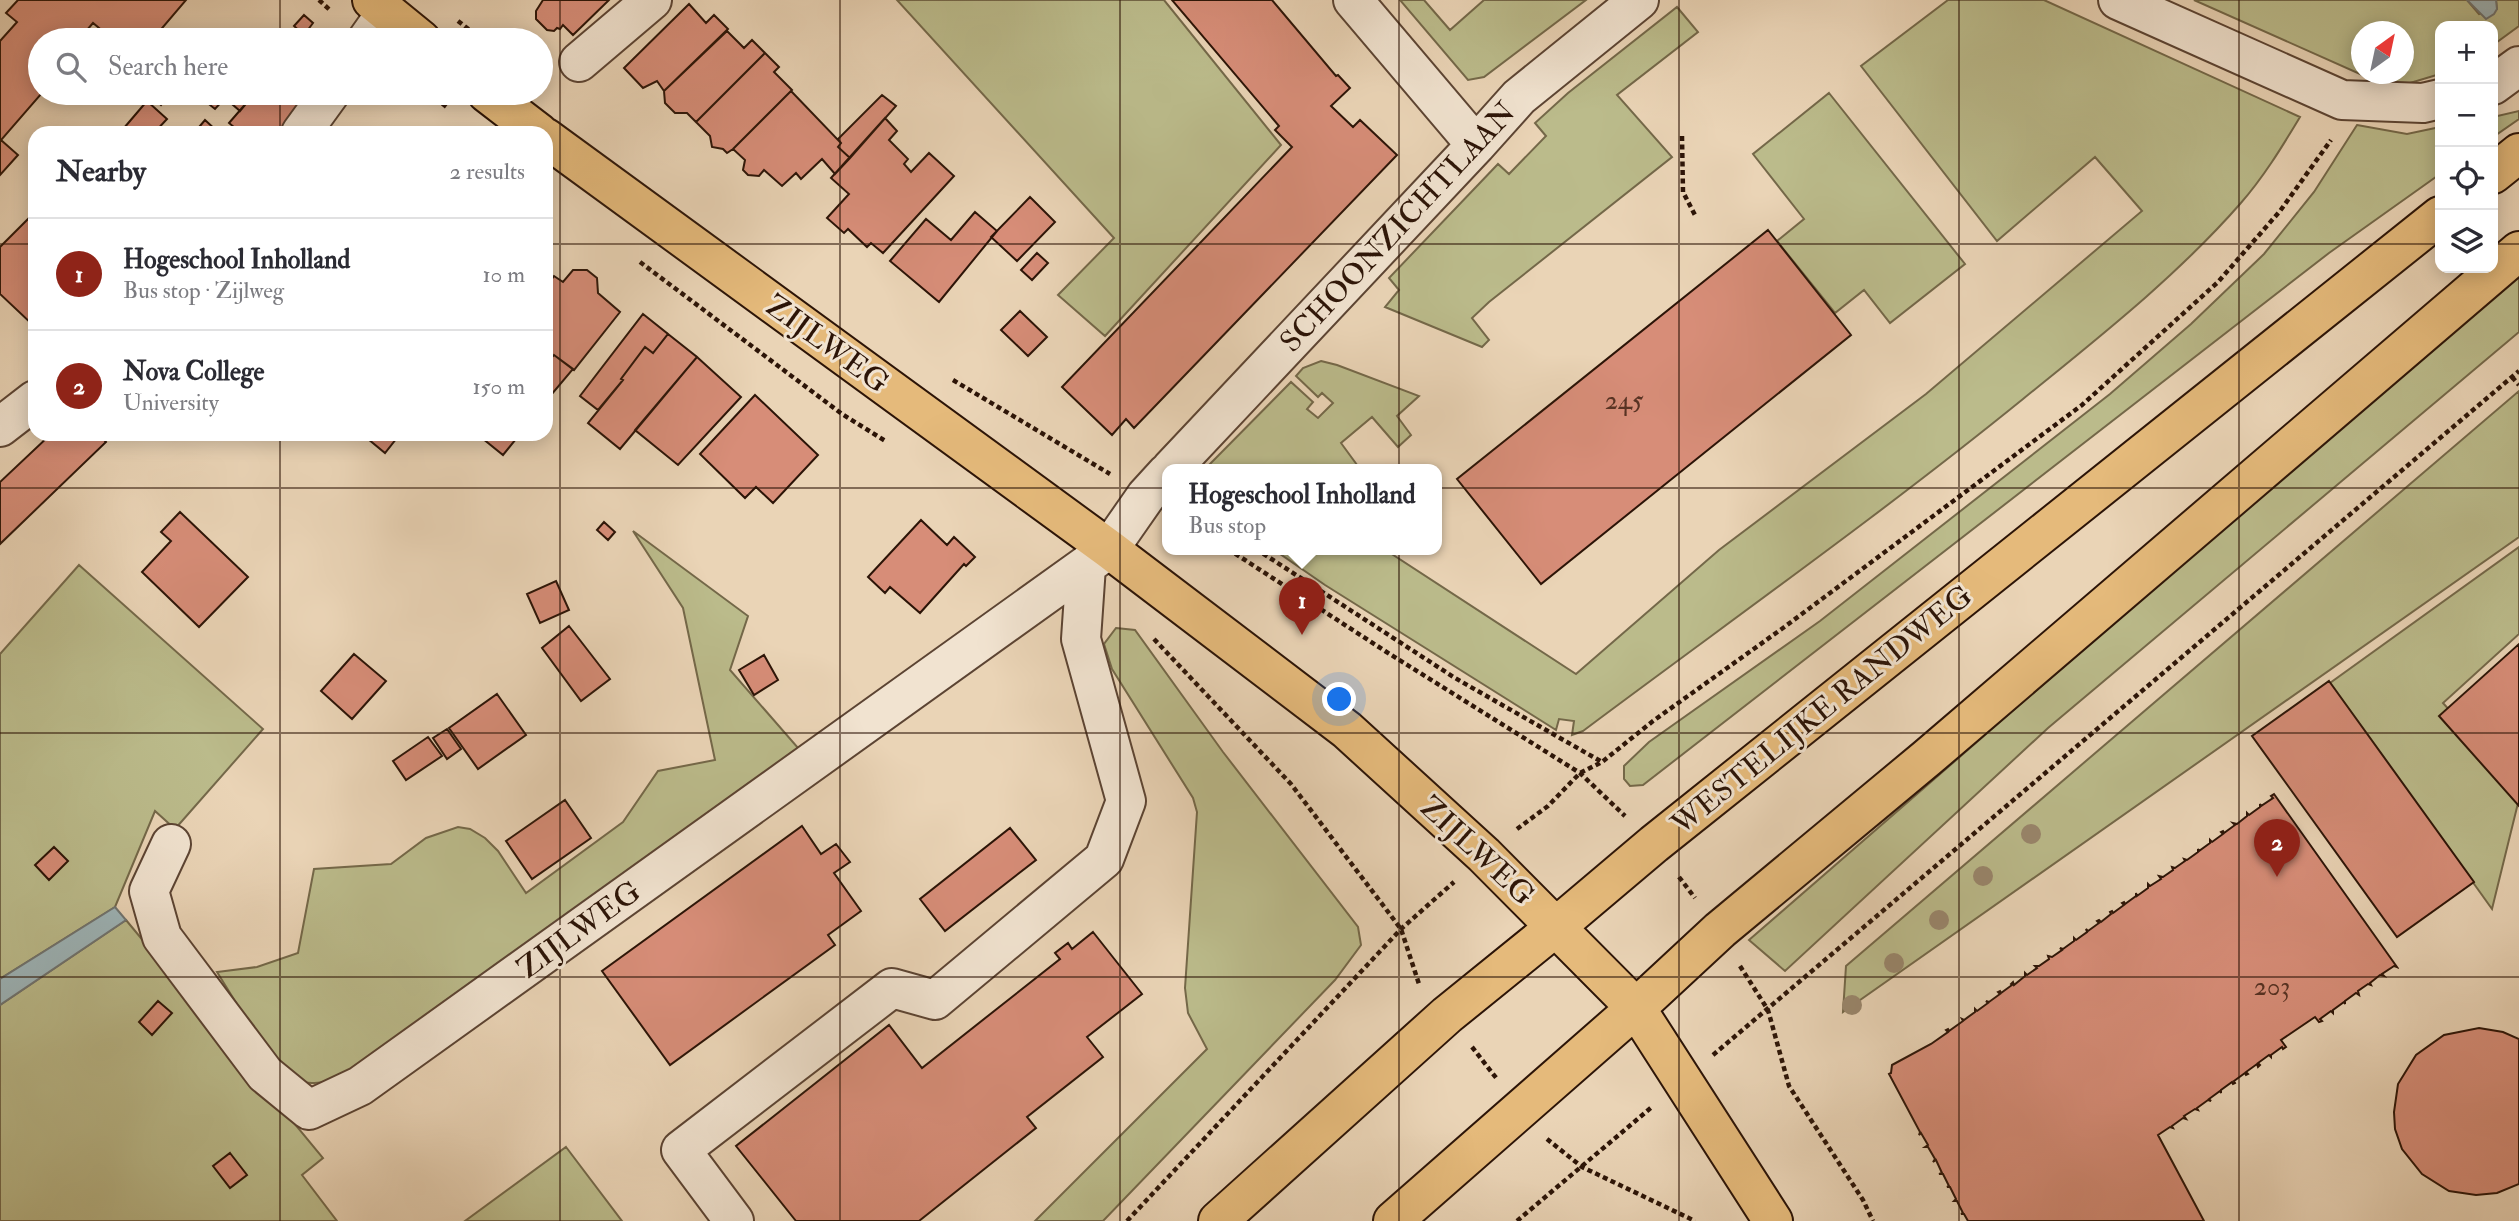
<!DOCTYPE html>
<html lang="en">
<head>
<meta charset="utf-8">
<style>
	:root { --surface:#fff; --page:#f7f7f7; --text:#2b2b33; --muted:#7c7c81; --line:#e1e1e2; --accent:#8f2418 }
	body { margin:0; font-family:"IM FELL Double Pica",serif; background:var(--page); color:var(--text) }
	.controls { position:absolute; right:21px; top:21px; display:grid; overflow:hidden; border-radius:14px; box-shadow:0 4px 18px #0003 }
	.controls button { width:63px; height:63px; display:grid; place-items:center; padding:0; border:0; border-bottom:2px solid var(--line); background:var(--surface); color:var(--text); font:35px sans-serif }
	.compass { position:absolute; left:2351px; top:21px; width:63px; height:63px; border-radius:50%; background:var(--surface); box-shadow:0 4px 18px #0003; rotate:33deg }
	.you { position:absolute; left:1340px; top:700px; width:24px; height:24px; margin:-18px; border:5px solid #fff; border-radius:50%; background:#1a73e8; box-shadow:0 0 0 10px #1a73e833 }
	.badge { display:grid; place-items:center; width:46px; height:46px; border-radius:50%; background:var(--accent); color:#fff; font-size:23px; font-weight:700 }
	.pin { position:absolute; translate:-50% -58px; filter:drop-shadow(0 2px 4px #0008) }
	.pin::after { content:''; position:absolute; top:37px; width:24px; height:21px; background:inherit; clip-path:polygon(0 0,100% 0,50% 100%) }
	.popup { position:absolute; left:1162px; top:464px; width:280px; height:91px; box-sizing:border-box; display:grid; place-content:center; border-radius:14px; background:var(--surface); filter:drop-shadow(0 2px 5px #0005); font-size:23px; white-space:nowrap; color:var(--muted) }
	.popup b { font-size:26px; color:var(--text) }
	.popup::after { content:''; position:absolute; left:50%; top:100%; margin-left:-14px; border:14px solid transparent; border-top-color:var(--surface) }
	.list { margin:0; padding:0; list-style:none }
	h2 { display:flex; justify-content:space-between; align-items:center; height:91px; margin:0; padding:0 28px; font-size:30px }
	h2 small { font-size:23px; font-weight:400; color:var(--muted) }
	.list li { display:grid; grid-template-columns:46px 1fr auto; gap:21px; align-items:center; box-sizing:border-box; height:112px; padding:0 28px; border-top:2px solid var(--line) }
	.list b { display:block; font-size:26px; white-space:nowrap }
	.list p { margin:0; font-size:23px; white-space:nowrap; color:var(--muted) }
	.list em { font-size:23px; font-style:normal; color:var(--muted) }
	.icon { flex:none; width:38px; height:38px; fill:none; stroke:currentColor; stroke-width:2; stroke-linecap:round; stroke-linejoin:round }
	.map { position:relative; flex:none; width:2519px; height:1221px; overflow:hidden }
	.search { position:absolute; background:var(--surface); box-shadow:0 4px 18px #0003; left:28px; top:28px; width:525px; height:77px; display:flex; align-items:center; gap:18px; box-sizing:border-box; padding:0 24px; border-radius:38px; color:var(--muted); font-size:26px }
	.panel { position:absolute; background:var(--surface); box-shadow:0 4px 18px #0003; left:28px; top:126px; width:525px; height:315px; border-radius:21px }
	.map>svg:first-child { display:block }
	.green { fill:#bbbb8b; stroke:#746849; stroke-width:2; fill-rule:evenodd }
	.water { fill:#9db5b9; stroke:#707572; stroke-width:2 }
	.building { fill:#d78d78; stroke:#2c1407; stroke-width:2 }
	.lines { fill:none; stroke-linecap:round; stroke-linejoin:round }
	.minor-casing { stroke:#5c4433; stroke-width:42 }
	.major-casing { stroke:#2c1407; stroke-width:42 }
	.path { stroke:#2c1407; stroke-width:4.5; stroke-dasharray:5 3.5; stroke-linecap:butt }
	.minor { stroke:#f1e3d0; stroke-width:38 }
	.major { stroke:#e5ba7b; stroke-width:38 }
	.tree { fill:#99866c }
	.grid { fill:none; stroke:#2c1407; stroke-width:2; stroke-opacity:0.55 }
	.labels { text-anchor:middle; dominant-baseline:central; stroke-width:6; stroke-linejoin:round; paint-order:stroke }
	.number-label { font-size:26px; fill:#573223 }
	.street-label { font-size:30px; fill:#2c1407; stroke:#f1e3d0 }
</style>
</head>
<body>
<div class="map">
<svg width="2519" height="1221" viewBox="0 0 2519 1221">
	<rect width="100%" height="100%" fill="#ead4b6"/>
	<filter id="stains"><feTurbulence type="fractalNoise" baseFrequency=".00286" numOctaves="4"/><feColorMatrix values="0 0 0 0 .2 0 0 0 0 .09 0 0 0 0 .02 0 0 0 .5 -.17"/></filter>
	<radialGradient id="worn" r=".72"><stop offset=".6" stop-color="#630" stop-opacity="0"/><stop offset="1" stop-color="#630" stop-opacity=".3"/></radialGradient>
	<!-- green -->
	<path class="green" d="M897,0H1164L1281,145L1105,336L1058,295L1114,238Z
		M1400,0H1424L1450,30L1484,0H1586L1484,77L1468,80Z
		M1948,0H2044L2300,117C2282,147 2263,178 2240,204C2176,277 2098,338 2023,399C1880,515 1730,621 1583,731L1572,735L1574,721L1559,719L1556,730L1325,585L1273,549H1384L1576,674L1719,550L1926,394L2142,211L2095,157L1997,241L1861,66Z
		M2194,0H2467L2479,14L2497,9L2496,0H2519V26L2493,45V26H2440V74L2410,83L2390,84L2369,78ZM2362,32H2404V74H2362Z
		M1677,7L1698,32L1617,95L1672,157L1489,302L1472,318L1489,340L1482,347L1385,307L1399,290L1389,278L1498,164L1509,174L1546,136L1535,123L1568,93Z
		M1829,93L1965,264L1890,323L1864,290L1835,313L1777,241L1804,219L1753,154Z
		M2519,111V119L2493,137V117Z
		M2357,125L2407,134L2440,127V174L2329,253L1643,785L1630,786L1624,779V766L1649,742L1820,621L2110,394L2191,324L2264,254L2314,192Z
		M2519,271V332L2048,728L1785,971L1749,940Z
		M1321,361L1337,365L1419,396L1397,416L1411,435L1398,447L1372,417L1341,443L1360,469H1205L1291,382L1313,402L1307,409L1318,418L1333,403L1322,393L1318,397L1296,376L1303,368Z
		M2519,391V537L1843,1012L1846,966Z
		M633,531L748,616L730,670L799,749L336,1080C323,1082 311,1085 298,1081C278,1075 231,994 217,972L257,967L298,953L314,869L391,864L426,838L458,827L470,829L485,838L498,851L526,893L623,822L658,771L715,760L683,608Z
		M2519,547V634L2443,703L2519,788V799L2492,909L2330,683Z
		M79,565L263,729L175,829L155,811L115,907L0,979V654Z
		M1116,628L1135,630L1223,752L1358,927L1361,945L1335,980L1103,1221H1035L1207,1049L1188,1013L1185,988L1197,812L1193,798L1112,669L1104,644Z
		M126,920L323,1158L302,1175L337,1221H0V1005Z
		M566,1147L622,1221H465Z"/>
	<!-- water -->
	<path class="water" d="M2467,0H2496L2497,9L2494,14L2486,19Z
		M115,907L126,920L0,1005V979Z"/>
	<!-- building -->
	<path class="building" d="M18,0H186L152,40H109L111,38L93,23L81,37L84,40H40L42,93L1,140L18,155L0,175V41L17,22L6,13Z
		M543,0H609L573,35L563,25L560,29L557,28L554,31L547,30L536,19V11Z
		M1172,0H1272L1336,76L1338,75L1350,88L1331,106L1353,127L1360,120L1397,155L1134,428L1126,419L1112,435L1062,387L1292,147L1275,130L1279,126Z
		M689,4L706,23L714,15L728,29L664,91L657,81L643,88L624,68Z
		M304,15L313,23L304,35L294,26Z
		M727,31L744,48L752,40L765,53L696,122L687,113H675L665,103L664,91Z
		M765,53L779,67L774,72L792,90L733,149L727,153L723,149L712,147L710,136L696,122Z
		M791,91L841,143L838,147L850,158L835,174L822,159L801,179L796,173L782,186L764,170L759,176L748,175L743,170L745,160L733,149Z
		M148,93H171L161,105Z
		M195,93H255L240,111L225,98L215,109Z
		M255,93H307L283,133H241L229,123Z
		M882,95L896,106L850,158L838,147L841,143L838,139Z
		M147,101L167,119L154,133H130L124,128Z
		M885,118L897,131L889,140L908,159L904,164L911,172L929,153L954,176L883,253L871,243L867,247L848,229L844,233L827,218L849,194L831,178Z
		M205,120L218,132L217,133H194Z
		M1030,197L1055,222L1017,261L991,237Z
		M35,212V327L0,294V247Z
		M975,212L997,231L939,302L890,261L926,219L951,240Z
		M1768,230L1851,335L1541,584L1457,479Z
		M1037,253L1048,263L1032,280L1021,270Z
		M573,270H587L597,278L598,293L620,312L574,370L554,355L548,361L546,359V287L554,276L563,282Z
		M1020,311L1047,337L1028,356L1001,330Z
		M643,314L668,334L653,353L645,347L621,379L623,380L598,410L580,396Z
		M668,334L697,357L620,449L588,423L623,380L621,379L645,347L653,353Z
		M554,355L573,369L546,401V359L548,361Z
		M697,357L741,397L678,465L635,430Z
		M755,395L818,455L773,503L756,487L745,498L700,454Z
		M51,434H99L106,442L0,544V482Z
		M362,434H400L385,453Z
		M477,434H520L503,455Z
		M180,512L248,577L199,627L142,572L171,541L161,532Z
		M921,520L947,545L954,537L975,557L966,566L964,564L920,613L890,587L885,593L868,577Z
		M604,522L615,532L608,540L597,530Z
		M556,581L569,610L540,623L527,594Z
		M569,626L610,679L581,701L542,648Z
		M2519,644V806L2439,716Z
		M354,654L386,681L352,719L321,691Z
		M764,655L778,680L754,695L739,670Z
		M2329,681L2474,882L2397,937L2252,736Z
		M497,694L526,735L478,769L449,728Z
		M447,729L461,749L447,759L433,738Z
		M428,737L442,756L406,780L393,761Z
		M2274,794L2397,967L2394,966L2382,974L2384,976L2380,975L2370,983L2371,985L2368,984L2358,991L2359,995L2356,993L2345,1001V1004L2344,1002L2333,1010V1013L2331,1011L2320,1019L2322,1021L2319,1022L2315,1017L2281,1040L2286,1047L2283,1049L2282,1047L2271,1055V1057L2269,1055L2258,1063L2260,1065L2258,1067L2257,1064L2246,1072L2248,1074L2246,1075L2245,1073L2234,1081L2235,1083L2233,1084L2232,1082L2221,1090V1093L2220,1091L2209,1099L2211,1101L2208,1100L2197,1108L2198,1110L2195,1109L2184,1116L2186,1119L2183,1118L2172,1126L2173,1128L2170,1127L2158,1135L2204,1221H1968L1964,1214H1961L1963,1213L1957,1201H1954L1956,1199L1950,1187H1947L1949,1186L1943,1174H1939L1942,1173L1936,1160L1933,1162L1935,1159L1928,1147H1925L1928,1145L1921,1133L1919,1135L1920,1132L1889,1074L1891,1073L1892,1065L1931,1044L1948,1032L1946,1030L1948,1029L1949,1031L1963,1021L1962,1019L1964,1020L1975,1012V1009L1977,1011L1988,1003L1986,1001L1989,1002L2000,994L1998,992L2000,991L2001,993L2012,985L2011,984L2013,982L2014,985L2025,976V973L2027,975L2037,968L2035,966H2039L2049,959L2048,956L2052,957L2062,950L2060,948L2063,949L2074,941V938L2076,940L2087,932L2086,929L2088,931L2099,923L2097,921L2099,920L2101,922L2111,914L2110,912L2112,911L2113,913L2124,905L2122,903L2124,902L2125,904L2136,896V893L2137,896L2148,888V884L2150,886L2161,879L2159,876L2163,877L2173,870L2172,867L2175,868L2185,861L2184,859L2187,860L2198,852V849L2199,851L2210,843V840L2212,842L2223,834L2221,832L2223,831L2224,833L2235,825L2233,823L2237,824L2247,816V813L2249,815L2260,807V804L2261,806L2273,798L2271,796Z
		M565,800L591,838L532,879L506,841Z
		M802,826L821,854L836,844L850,862L834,873L861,911L828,935L835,945L670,1065L602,971Z
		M1010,828L1036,860L945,931L920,899Z
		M54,847L68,861L49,880L35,865Z
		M1093,932L1142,994L1087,1037L1103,1057L1027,1117L1036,1128L919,1221H796L736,1146L889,1025L922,1068L1060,959L1055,953L1068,943L1072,949Z
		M158,1001L172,1013L152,1035L139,1022Z
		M2479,1028L2503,1032L2519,1039V1184L2497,1193L2476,1195L2449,1191L2422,1174L2402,1149L2395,1129L2394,1112L2398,1084L2416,1055L2444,1035Z
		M230,1153L247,1175L230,1188L213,1166Z"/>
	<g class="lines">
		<!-- minor casing -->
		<g class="minor-casing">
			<path id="minor" d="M1353,0L1476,145
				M2118,0L2342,100L2423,103L2440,99
				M367,40L386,13
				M579,62L652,0
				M2493,85L2519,66
				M301,133L330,93
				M0,427L35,400
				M1171,469L1476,145L1519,97L1639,0
				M171,844L149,891L162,937L265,1074L309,1110L360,1086L1109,549L1146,496L1167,473
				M734,1221L681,1150L892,988L935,1000L1104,859L1126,801L1081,639L1086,566"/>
		</g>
		<!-- major casing -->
		<g class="major-casing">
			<path id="major" d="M372,0L421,40
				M487,93L539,133
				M546,138L1109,549L1347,730L1484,855L1636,1008L1773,1221
				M2493,174L2519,153
				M1218,1221L1447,1015L1557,926L1654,844L2440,216
				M1393,1221L1636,1008L1720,930L1927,758L2519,251"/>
		</g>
		<!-- path -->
		<path class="path" d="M319,0L331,11
			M458,21L482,40
			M429,93L448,108
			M1682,136L1683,192L1696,217
			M640,262L842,414L887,442
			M2512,377L2519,385
			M953,380L1110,474
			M1228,549L1385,651L1580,773L1625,816
			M1256,549L1455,678L1602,762
			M1154,639L1291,784L1401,929L1419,984
			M1517,829L1548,806L1580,773L1602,762L1653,721L1783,628L2082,405L2218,282L2280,211L2331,140
			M1679,877L1695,898
			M1740,966L1768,1010L1789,1086L1863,1200L1873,1221
			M1472,1047L1497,1079
			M1713,1055L2519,371
			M1547,1139L1582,1167L1695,1221
			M1127,1221L1401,929L1454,882
			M1517,1221L1653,1106"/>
		<!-- minor -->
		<use href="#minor" class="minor"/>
		<!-- major -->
		<use href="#major" class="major"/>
	</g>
	<!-- trees -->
	<g class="tree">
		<circle cx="2031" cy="834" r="10"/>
		<circle cx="1983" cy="876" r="10"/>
		<circle cx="1939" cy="920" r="10"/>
		<circle cx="1894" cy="963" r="10"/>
		<circle cx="1852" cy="1005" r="10"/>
	</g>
	<!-- grid -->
	<path class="grid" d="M280,0V40M560,0V1221M840,0V1221M1120,0V1221M1399,0V1221M1679,0V1221M1959,0V1221M2239,0V1221M280,93V133M0,244H35M546,244H2440M2493,244H2519M280,434V1221M0,488H2519M0,733H2519M0,977H2519"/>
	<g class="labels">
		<!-- number labels -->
		<g class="number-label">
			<text x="1624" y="401">245</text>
			<text x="2272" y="987">203</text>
		</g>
		<!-- street labels -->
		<g class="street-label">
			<text transform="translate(1398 227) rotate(-47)">SCHOONZICHTLAAN</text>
			<text transform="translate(827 344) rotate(36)">ZIJLWEG</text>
			<text transform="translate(1822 710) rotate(-39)">WESTELIJKE RANDWEG</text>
			<text transform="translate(1477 851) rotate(43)">ZIJLWEG</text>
			<text transform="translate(579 930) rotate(-36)">ZIJLWEG</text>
		</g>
	</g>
	<rect width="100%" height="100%" filter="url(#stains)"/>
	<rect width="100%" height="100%" fill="url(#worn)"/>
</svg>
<div class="controls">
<button>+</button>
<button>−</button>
<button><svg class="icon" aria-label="locate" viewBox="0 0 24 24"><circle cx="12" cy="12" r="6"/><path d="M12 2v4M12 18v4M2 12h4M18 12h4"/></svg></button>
<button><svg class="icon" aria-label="layers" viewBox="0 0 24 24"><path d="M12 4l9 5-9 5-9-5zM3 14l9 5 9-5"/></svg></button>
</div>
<svg class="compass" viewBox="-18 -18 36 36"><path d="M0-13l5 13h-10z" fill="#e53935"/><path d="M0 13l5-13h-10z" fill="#7c7c81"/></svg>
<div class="you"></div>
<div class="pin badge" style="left:1302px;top:635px">1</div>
<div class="popup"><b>Hogeschool Inholland</b>Bus stop</div>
<div class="pin badge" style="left:2277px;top:877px">2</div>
<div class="search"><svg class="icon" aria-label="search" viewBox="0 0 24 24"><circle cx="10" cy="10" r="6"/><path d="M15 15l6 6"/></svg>Search here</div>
<section class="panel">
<h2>Nearby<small>2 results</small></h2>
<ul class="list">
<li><span class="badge">1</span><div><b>Hogeschool Inholland</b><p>Bus stop · Zijlweg</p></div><em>10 m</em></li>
<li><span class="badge">2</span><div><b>Nova College</b><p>University</p></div><em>150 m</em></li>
</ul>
</section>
</div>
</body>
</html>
